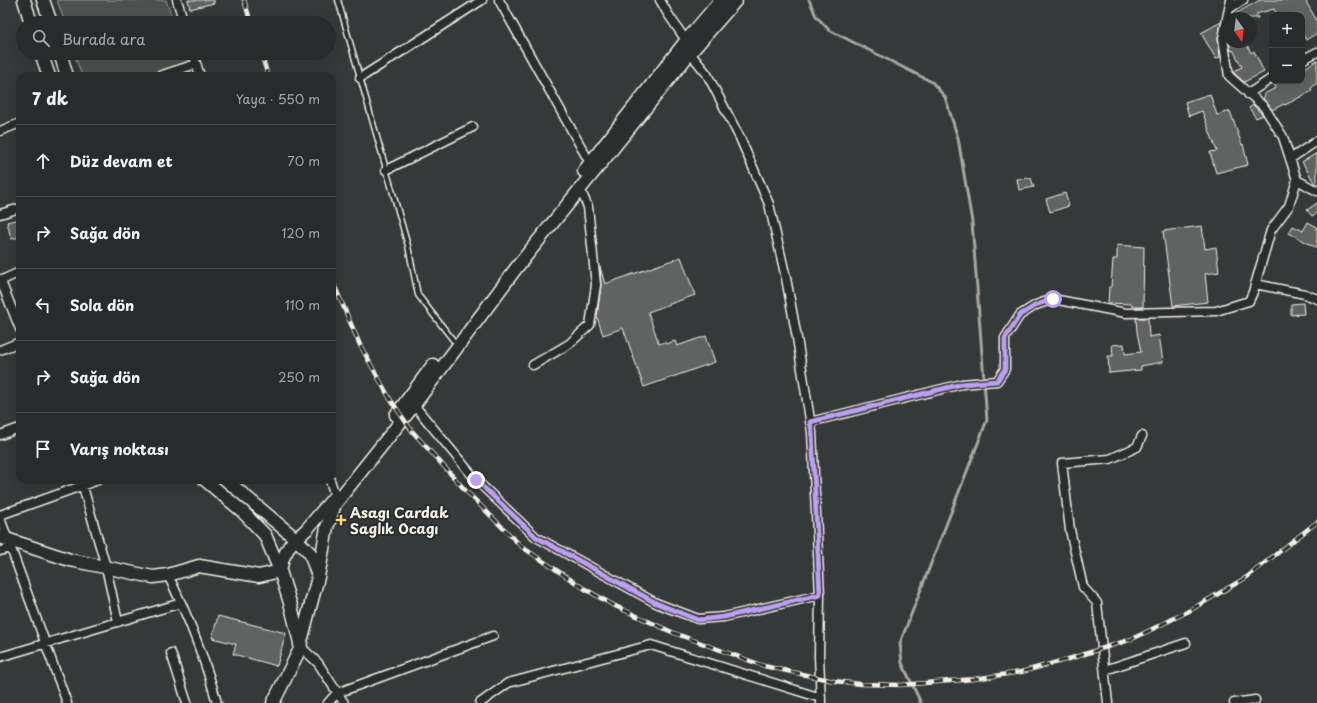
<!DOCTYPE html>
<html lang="tr">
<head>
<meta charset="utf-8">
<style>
	:root { --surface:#282b2b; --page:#343737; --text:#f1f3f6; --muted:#a5a7a9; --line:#444747 }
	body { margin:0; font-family:"Playpen Sans",sans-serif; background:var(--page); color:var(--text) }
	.controls { position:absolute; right:12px; top:12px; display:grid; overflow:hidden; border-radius:8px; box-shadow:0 4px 16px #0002 }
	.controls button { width:36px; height:36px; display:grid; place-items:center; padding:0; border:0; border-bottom:1px solid var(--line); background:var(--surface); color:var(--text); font:20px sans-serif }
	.compass { position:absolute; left:1221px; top:12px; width:36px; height:36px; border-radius:50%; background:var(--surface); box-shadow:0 4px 16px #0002; rotate:166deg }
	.stop { position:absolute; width:12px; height:12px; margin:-9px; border:3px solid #bca0f2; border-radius:50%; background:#fff }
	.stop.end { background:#bca0f2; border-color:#fff; box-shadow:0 1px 4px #0008 }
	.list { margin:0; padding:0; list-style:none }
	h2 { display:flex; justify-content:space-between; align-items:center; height:52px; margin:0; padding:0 16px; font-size:17px }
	h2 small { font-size:13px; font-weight:400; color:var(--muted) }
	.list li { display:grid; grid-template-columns:26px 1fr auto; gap:12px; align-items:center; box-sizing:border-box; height:72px; padding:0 16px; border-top:1px solid var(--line) }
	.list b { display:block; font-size:15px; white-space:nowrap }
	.list em { font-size:13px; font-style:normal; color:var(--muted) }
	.icon { flex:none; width:22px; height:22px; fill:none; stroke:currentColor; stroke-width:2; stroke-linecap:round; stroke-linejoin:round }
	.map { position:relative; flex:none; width:1317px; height:703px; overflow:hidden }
	.search { position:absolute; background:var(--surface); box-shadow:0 4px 16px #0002; left:16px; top:16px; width:320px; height:44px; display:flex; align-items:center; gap:10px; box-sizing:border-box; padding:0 14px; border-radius:22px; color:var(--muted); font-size:15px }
	.panel { position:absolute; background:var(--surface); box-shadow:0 4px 16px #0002; left:16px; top:72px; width:320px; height:412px; border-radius:12px }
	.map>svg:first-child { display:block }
	.green { fill:#4e514f; stroke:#a1a19c }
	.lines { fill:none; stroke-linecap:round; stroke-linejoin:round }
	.stream { stroke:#a8a7a1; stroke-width:3 }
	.building { fill:#616362; stroke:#f4f1e8 }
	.lane-casing { stroke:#f4f1e8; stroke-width:7 }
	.street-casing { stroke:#f4f1e8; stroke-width:11 }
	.secondary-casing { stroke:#f4f1e8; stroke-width:15 }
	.lane { stroke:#2a2d2e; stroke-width:4 }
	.street { stroke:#2a2d2e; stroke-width:8 }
	.secondary { stroke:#2a2d2e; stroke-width:12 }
	.rail-casing { stroke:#f4f1e8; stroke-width:4.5 }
	.rail { stroke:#2a2d2e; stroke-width:3; stroke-dasharray:9; stroke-linecap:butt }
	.route { stroke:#bca0f2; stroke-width:5 }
	.poi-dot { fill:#ffd166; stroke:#2a2d2e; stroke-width:1.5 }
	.labels { text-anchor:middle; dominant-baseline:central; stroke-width:4; stroke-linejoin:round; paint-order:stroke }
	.poi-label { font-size:14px; font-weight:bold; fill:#f4f1e8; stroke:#2a2d2e; text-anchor:start }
</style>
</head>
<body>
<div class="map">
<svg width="1317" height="703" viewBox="0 0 1317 703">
	<rect width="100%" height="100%" fill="#363939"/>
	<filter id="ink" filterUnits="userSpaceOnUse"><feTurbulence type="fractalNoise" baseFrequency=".025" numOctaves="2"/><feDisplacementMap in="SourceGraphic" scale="8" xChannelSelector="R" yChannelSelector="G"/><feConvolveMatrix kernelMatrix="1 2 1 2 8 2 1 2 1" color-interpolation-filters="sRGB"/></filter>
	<g filter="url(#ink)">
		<!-- green -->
		<path class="green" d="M57,0H166L174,23H65Z
			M74,53H184L192,76H82Z"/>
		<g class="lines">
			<!-- stream -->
			<path class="stream" d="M809,0L816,16L829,30L932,82L945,97L958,138L972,222L987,420L900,643L902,663L921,703"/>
		</g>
		<!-- building -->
		<path class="building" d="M188,0H214V3L190,9Z
			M1260,0H1305L1317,21V33L1306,40L1302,33V15H1277L1274,9L1256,14L1258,18H1233V15Z
			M1221,22L1218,39L1220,57L1216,59L1201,33Z
			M1229,42H1247L1246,43L1251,53L1254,51L1264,72L1244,82L1234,73V71L1242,67L1233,50L1231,51Z
			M1317,60V83L1311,88L1312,91L1285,105L1284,104L1272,110L1263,98L1265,96L1264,94L1276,88L1274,84L1280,81H1302V70Z
			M1210,94L1217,115L1230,111L1242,145L1243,144L1248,165L1216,173L1210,152L1217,151L1202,111L1189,116L1185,102Z
			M1253,105L1263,115L1256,118L1249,108Z
			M1317,153V185L1315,184L1302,162Z
			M1031,178L1034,187L1019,190L1017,179Z
			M1065,193L1069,206L1050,212L1046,199Z
			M1317,203V213L1312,216L1307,210Z
			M20,219V237L11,239L7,222Z
			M1308,222L1317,227V248L1289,233L1293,226L1303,231Z
			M1202,226L1205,249L1216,247L1219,272L1205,274L1208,302L1173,306L1163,231Z
			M1117,245L1144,247L1143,307H1132V304L1108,303L1109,287H1111L1113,259H1117Z
			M681,257L695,295L648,312L659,344L665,342L666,344L675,341L677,346L706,336L715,362L644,387L623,328L603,335L597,317L601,286L600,267L605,284Z
			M1303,303L1304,314L1291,315V304Z
			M1136,318H1148L1149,337L1159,335L1163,362L1141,366V370L1109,373L1108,356H1113L1112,345L1124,344L1125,354L1141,352L1137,332Z
			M218,616L286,633L277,666L233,654L236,644L212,638Z"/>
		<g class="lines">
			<!-- lane casing -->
			<g class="lane-casing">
				<path id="lane" d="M338,0L408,246L418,295L453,340"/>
			</g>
			<!-- street casing -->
			<g class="street-casing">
				<path id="street" d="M177,0L184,23
					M499,0L590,163
					M660,0L668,14L689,45L690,53L707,74L740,138L769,204L786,278L797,338L812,432L820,595L819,656L821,703
					M1229,9L1243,0
					M1227,18L1231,0
					M1227,19L1223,38L1229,76L1264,107L1283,137L1297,180L1317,191
					M193,53L200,76
					M1302,60L1317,52
					M159,76L196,64
					M360,78L482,0
					M1248,94L1272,78
					M0,131L20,123
					M1290,159L1317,141
					M386,170L473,127
					M0,214L20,208
					M0,279L20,329
					M0,281L20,272
					M1255,284L1305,294L1317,299
					M0,350L20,342
					M533,365L569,344L590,325L596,285L588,207L580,189
					M414,405L476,480L536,537L656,603L698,619L724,617L820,595
					M810,422L962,384L997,381L1005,369V338L1020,315L1036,305L1053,299L1126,313L1216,311L1249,301L1253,292L1271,230L1289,206L1297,180
					M0,435L20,428
					M81,480L106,567L118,622
					M330,480L335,496
					M0,515L98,480
					M0,518L67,703
					M0,551L11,548
					M168,575C188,616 205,659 217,703
					M301,647L318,663L344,703
					M171,653L187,703
					M0,657L181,603
					M1105,670L1186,643
					M328,703L337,693L493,636
					M480,703L508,683L651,645L821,698
					M1108,703L1097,603L1083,587L1070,530L1062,463L1110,459L1137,447L1142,436
					M1234,703L1255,700"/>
			</g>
			<!-- secondary casing -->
			<g class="secondary-casing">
				<path id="secondary" d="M24,0L31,23
					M43,0L51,23
					M41,53L49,76
					M60,53L67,76
					M584,171L686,41L721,0
					M396,415L433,365
					M205,480L242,511L265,535L280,571L291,606L301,647L273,703
					M226,480L296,539L310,553L318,576
					M0,537L70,560L153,577L168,575L199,566L259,576L280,571
					M280,571L283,558L290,545L307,529L336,495
					M300,645L318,577L327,527L335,504L414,405L517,267L690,53L736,0"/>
			</g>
			<!-- lane -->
			<use href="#lane" class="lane"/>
			<!-- street -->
			<use href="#street" class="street"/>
			<!-- secondary -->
			<use href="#secondary" class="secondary"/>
			<!-- rail casing -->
			<g class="rail-casing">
				<path id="rail" d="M244,0L251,23
					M261,53L268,76
					M332,280L360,345L390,399L412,431L466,491L522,547L585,589L613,605L674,633L764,666L834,681L860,684L901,685L974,679L1021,672L1072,658L1132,639L1187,612L1247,577L1317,522"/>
			</g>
			<!-- rail -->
			<use href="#rail" class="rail"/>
		</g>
	</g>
	<g class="lines" filter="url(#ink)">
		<!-- route -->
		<path class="route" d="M476,480L536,537L656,603L698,620L724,617L820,595L812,432L810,422L962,384L997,381L1005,369V338L1020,315L1036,305L1053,299"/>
	</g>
	<!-- markers -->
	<path class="poi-dot" d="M339 514h4v4h4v4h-4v4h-4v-4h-4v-4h4z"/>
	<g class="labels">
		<!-- poi labels -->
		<g class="poi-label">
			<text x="350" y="512">Asagı Cardak<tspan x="350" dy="16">Saglık Ocagı</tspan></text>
		</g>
	</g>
</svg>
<div class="controls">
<button>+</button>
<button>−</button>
</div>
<svg class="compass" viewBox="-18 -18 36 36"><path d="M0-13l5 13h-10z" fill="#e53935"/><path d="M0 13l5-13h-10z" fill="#a5a7a9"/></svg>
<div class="stop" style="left:1053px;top:299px"></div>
<div class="stop end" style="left:476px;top:480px"></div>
<div class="search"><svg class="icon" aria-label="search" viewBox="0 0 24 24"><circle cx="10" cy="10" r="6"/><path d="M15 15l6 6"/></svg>Burada ara</div>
<section class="panel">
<h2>7 dk<small>Yaya · 550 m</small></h2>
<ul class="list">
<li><svg class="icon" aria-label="ahead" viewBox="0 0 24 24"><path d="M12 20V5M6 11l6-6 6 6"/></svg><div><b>Düz devam et</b></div><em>70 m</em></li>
<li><svg class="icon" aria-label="right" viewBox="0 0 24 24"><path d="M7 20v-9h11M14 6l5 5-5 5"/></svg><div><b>Sağa dön</b></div><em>120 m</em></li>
<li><svg class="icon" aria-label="left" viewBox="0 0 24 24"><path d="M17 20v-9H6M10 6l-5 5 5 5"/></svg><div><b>Sola dön</b></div><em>110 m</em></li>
<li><svg class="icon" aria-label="right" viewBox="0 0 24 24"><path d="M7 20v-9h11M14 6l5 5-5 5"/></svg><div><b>Sağa dön</b></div><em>250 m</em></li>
<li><svg class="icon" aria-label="arrive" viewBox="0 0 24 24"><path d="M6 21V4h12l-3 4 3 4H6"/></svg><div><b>Varış noktası</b></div></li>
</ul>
</section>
</div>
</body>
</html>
